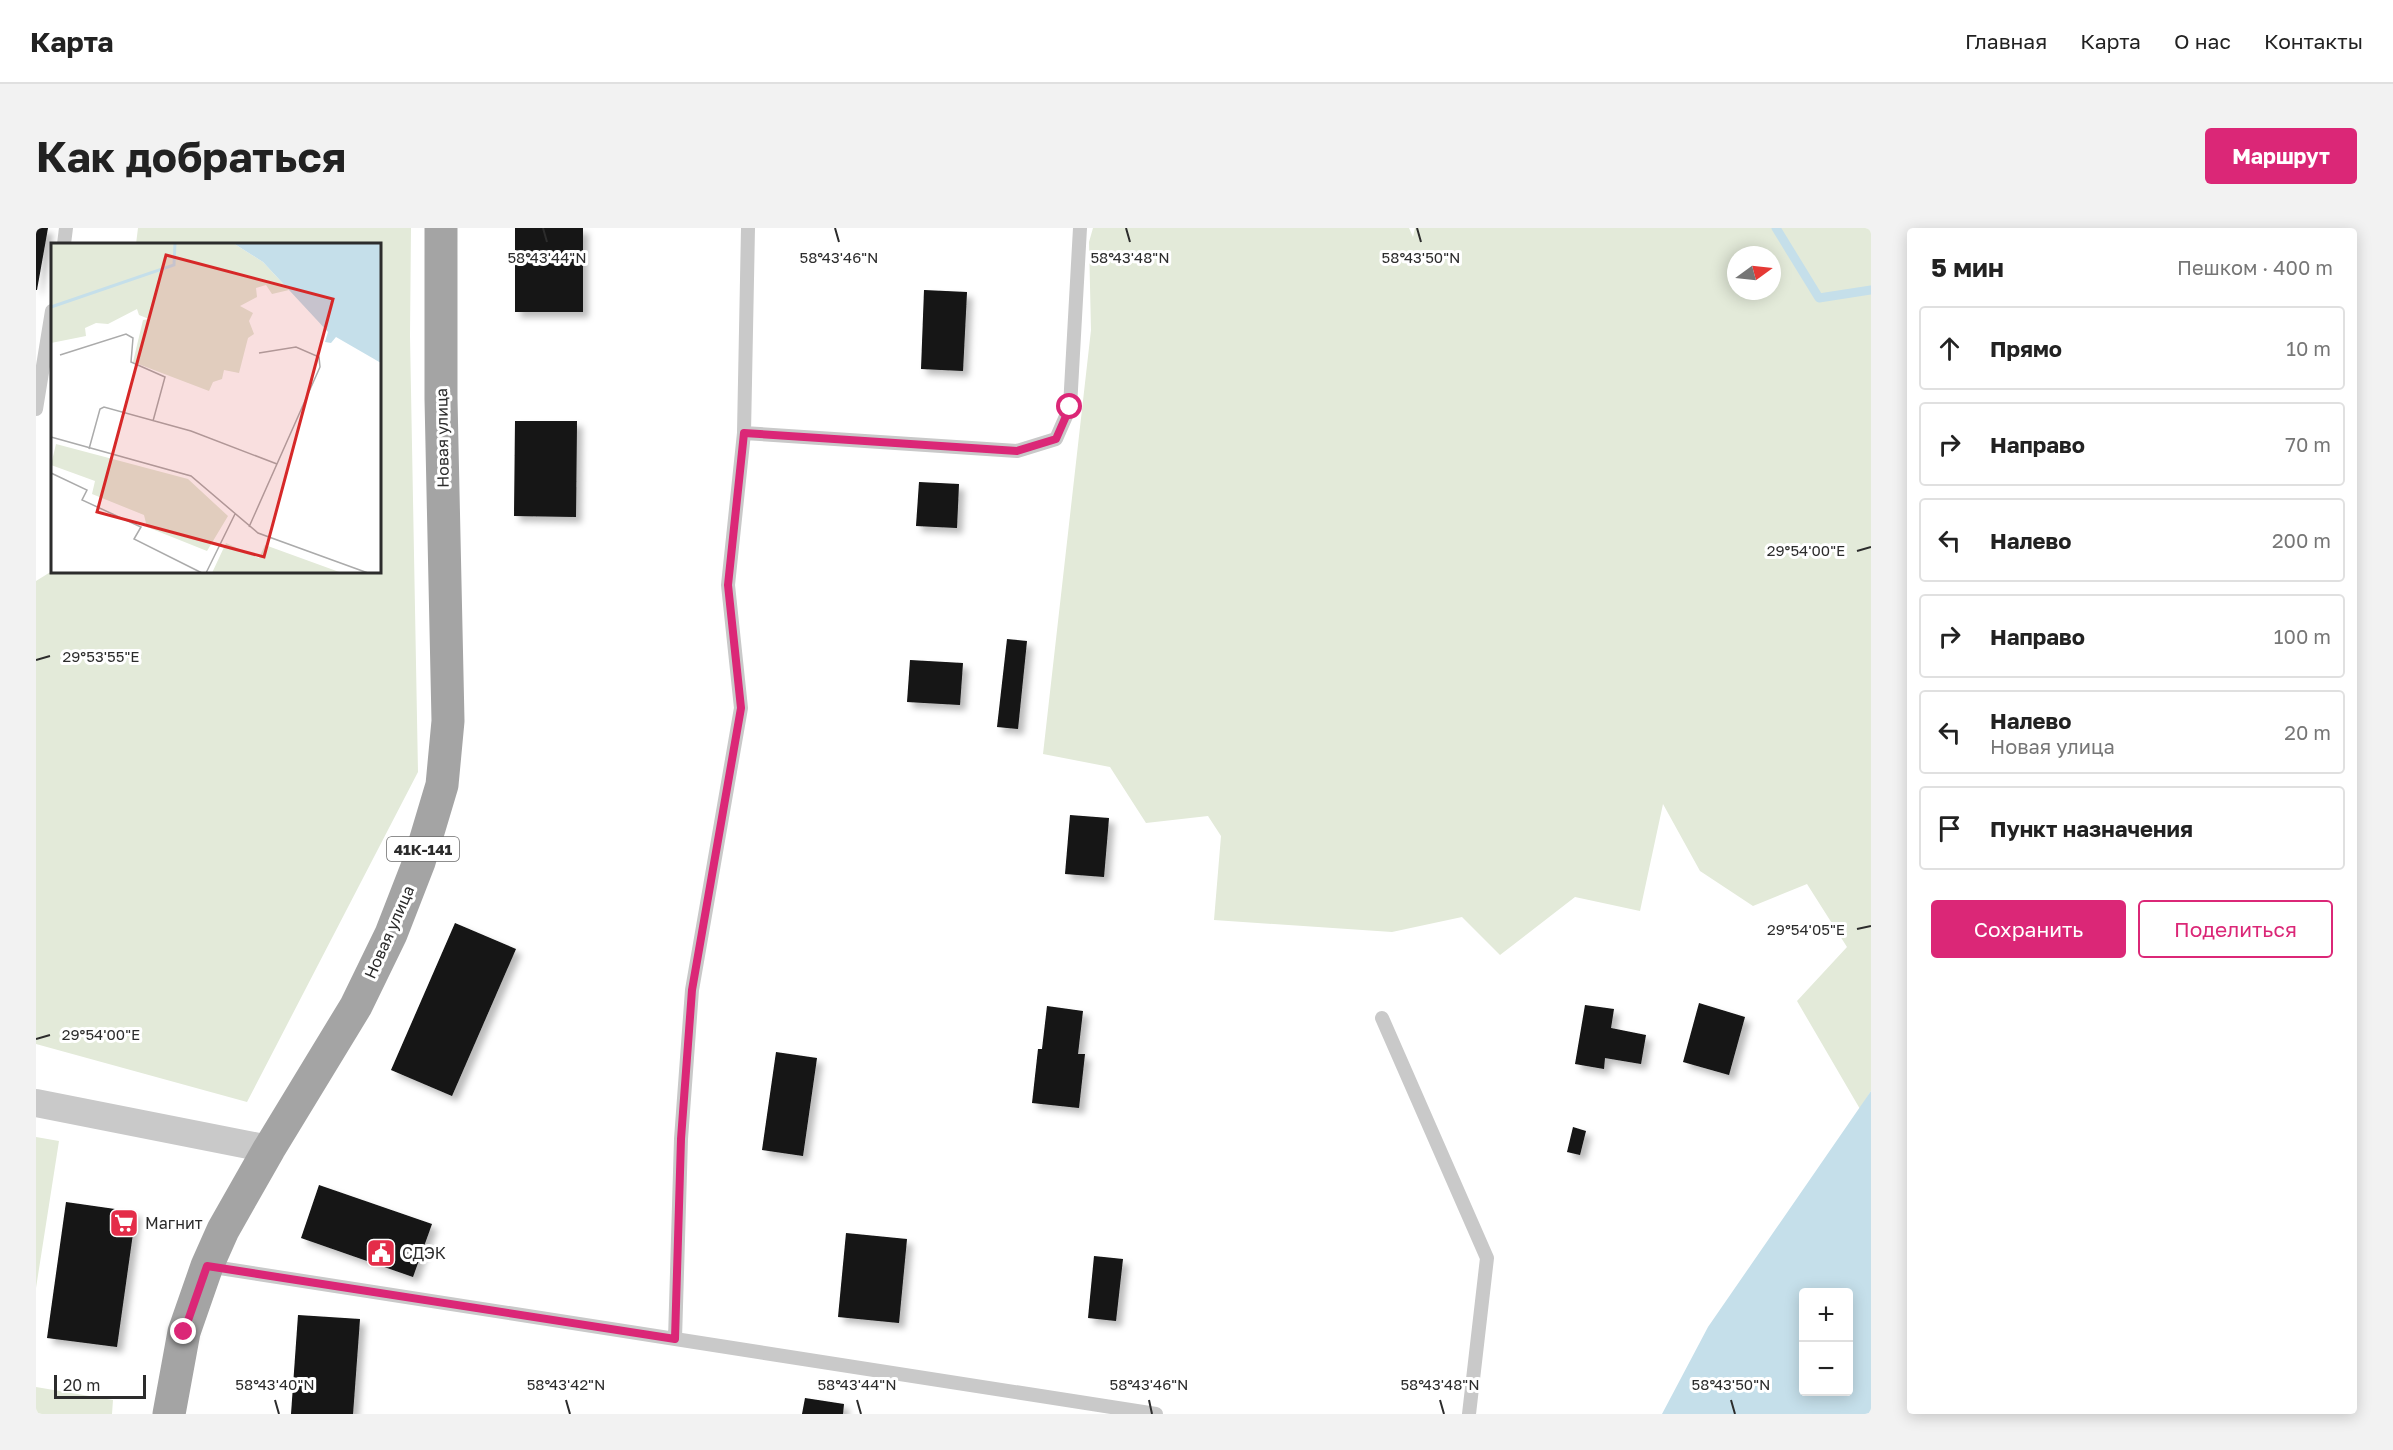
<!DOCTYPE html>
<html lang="ru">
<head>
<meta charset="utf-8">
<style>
	:root { --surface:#fff; --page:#f2f2f2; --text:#222; --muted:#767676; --line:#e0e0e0; --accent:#db2777 }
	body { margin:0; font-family:"Golos Text",sans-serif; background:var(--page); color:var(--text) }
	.controls { position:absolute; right:18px; bottom:18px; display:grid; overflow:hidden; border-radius:6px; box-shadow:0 3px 15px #0003 }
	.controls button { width:54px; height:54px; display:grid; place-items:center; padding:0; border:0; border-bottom:2px solid var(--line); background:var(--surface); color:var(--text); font:30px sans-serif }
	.compass { position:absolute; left:1691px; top:18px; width:54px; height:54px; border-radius:50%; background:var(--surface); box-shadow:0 3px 15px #0003; rotate:75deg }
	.scale { position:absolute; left:18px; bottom:15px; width:92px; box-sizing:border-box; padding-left:6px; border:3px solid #2c2c2c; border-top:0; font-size:16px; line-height:21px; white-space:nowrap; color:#2c2c2c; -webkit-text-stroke:4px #fff; paint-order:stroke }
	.stop { position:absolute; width:18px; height:18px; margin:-14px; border:4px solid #db2777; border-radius:50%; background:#fff }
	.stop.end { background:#db2777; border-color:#fff; box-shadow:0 2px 6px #0008 }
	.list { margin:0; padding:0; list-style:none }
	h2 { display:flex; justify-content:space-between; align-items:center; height:78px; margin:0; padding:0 24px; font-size:26px }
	h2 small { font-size:20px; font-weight:400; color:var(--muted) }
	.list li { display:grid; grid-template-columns:39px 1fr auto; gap:18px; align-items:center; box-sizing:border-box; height:84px; margin:0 12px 12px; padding:0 12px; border:2px solid var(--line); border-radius:6px }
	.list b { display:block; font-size:22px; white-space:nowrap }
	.list p { margin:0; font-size:20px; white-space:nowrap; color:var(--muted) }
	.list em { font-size:20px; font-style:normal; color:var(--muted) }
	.actions { display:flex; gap:12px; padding:18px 24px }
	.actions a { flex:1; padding:14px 0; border:2px solid var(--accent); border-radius:6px; text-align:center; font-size:21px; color:var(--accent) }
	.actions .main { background:var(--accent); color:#fff }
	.icon { flex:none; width:33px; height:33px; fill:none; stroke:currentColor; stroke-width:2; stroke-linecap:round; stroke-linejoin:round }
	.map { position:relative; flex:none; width:1835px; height:1186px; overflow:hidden; border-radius:6px }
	header { display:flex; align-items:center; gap:36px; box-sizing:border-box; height:84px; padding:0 30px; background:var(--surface); border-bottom:2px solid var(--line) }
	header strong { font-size:28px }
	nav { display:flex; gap:33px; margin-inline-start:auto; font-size:21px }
	.intro { display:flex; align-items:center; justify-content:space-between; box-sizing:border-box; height:144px; padding:0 36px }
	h1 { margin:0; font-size:42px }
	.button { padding:15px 27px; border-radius:6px; background:var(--accent); color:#fff; font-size:21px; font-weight:700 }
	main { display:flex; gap:36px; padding:0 36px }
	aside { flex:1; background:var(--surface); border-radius:6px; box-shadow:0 3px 15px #0003 }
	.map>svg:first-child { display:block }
	.green { fill:#e3ead9; fill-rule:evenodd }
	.water { fill:#c5dfea; fill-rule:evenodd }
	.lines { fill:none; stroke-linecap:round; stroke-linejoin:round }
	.stream { stroke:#c5dfea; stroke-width:9 }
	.building { fill:#131313; filter:url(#shadow) }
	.lane { stroke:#c9c9c9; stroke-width:14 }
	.street { stroke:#c9c9c9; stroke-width:28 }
	.primary { stroke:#a4a4a4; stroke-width:33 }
	.route { stroke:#db2777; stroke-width:8 }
	.ticks { fill:none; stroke:#2c2c2c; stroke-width:2 }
	.labels { text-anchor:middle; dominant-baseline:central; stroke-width:6; stroke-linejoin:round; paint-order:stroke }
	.shield { fill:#fff; stroke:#6b6b6b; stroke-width:1.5 }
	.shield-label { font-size:15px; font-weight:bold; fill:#2c2c2c }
	.street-label { font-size:16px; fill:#2c2c2c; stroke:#fff }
	.poi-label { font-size:16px; fill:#2c2c2c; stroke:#fff; text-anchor:start }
	.inset-river { fill:none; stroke:#c5dfea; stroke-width:3 }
	.inset-road { fill:none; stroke:#ababab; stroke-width:1.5 }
	.view { fill:#d62828; fill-opacity:0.15; stroke:#d62828; stroke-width:3 }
	.inset-edge { fill:none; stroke:#2c2c2c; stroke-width:3 }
	.ticks-label { font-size:15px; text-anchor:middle; fill:#2c2c2c; stroke:#fff; stroke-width:6; stroke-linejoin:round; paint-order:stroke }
</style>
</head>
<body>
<header>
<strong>Карта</strong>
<nav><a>Главная</a><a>Карта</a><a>О нас</a><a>Контакты</a></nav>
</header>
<div class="intro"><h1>Как добраться</h1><a class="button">Маршрут</a></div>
<main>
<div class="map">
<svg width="1835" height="1186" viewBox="0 0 1835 1186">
	<defs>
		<filter id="shadow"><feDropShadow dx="5.5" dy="5.5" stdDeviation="3" flood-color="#0004"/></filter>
	</defs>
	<rect width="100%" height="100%" fill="#fff"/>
	<!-- green -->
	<path class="green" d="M102,0H375L374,108L382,544L211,874L0,816V353L16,343L344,344V16H100Z
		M1057,0H1373L1377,9L1379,0H1835V863L1824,881L1761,773L1811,719L1771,656L1717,678L1664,643L1627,576L1604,683L1539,669L1464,727L1426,689L1356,704L1178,692L1185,608L1172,588L1110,595L1074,539L1007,526L1055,102L1053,14ZM1700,27H1736V63H1700Z
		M0,909L23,913L0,1060Z
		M0,1159L77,1172L76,1186H0Z"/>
	<!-- water -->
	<path class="water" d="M1835,863V1186H1626L1672,1099ZM1768,1064H1812V1164H1768Z"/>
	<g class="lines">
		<!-- stream -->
		<path class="stream" d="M1740,0L1783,70L1835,62"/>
	</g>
	<!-- building -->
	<path class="building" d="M0,0H12L1,62H0Z
		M479,0H547V84H479Z
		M888,62L931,64L927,143L885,141Z
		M479,193H541L540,289L478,288Z
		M883,254L923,256L921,300L880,298Z
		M971,411L991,413L982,501L961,499Z
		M874,432L927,435L924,477L871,474Z
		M1034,587L1073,590L1068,649L1029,646Z
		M419,695L480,721L416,868L355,842Z
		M1663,775L1709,789L1693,847L1647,834Z
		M1549,777L1578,781L1575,800L1610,807L1605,836L1569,830L1568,841L1539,836Z
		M1011,778L1047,783L1042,826H1049L1043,880L996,875L1002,821H1006Z
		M740,824L781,830L767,928L726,922Z
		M1537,899L1550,903L1544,927L1531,924Z
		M283,957L396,996L377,1049L265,1010Z
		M30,974L100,984L81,1119L11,1110Z
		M810,1005L871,1011L863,1095L802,1089Z
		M1058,1028L1087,1031L1080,1093L1052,1090Z
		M262,1087L324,1091L317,1186H255Z
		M769,1170L808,1176L807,1186H766Z"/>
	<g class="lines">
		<!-- lane -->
		<path class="lane" d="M28,16L30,0
			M0,181L16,83
			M708,205L981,223L1020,211L1034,179L1044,0
			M1346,790L1451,1030L1433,1186
			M171,1038L1120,1186
			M639,1111L645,911L656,762L705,480L692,357L708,205L712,0"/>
		<!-- street -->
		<path class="street" d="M0,875L233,921"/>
		<!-- primary -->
		<path class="primary" d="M133,1186L148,1104L171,1038L187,1002L233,921L320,778L355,706L383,634L406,557L412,493L405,171V0"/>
	</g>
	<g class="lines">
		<!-- route -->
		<path class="route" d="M148,1104L171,1038L639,1111L645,911L656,762L705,480L692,357L708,205L981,223L1020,211L1034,179"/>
	</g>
	<!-- ticks -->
	<path class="ticks" d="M507,0L511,14M799,0L803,14M1090,0L1094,14M1381,0L1385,14M1821,323L1835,319M0,432L14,428M1821,701L1835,698M0,811L14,807M239,1172L243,1186M530,1172L534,1186M821,1172L825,1186M1113,1172L1116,1186M1404,1172L1408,1186M1695,1172L1699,1186"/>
	<!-- icons -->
	<defs>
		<g id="supermarket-square" transform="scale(1.5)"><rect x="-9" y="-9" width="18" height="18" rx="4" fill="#e42d49" stroke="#fff"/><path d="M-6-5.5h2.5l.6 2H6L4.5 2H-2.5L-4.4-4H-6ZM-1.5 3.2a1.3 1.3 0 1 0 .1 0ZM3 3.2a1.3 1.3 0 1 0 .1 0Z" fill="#fff"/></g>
		<g id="civic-square" transform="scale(1.5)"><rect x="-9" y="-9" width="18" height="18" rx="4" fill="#e42d49" stroke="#fff"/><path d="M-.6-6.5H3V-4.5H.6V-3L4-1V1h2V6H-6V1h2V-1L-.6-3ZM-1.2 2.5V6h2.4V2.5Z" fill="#fff"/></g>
	</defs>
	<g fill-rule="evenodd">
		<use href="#supermarket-square" x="88" y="995"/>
		<use href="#civic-square" x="345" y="1025"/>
	</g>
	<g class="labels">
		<!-- shield labels -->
		<rect class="shield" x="351" y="609" width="72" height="24" rx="4.5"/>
		<g class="shield-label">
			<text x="387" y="621">41К-141</text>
		</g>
		<!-- street labels -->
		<g class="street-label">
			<text transform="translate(406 210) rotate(-91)">Новая улица</text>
			<text transform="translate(353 704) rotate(-66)">Новая улица</text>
		</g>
		<!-- poi labels -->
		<g class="poi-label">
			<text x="109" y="995">Магнит</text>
			<text x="366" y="1025">СДЭК</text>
		</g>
	</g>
	<!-- overview -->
	<g transform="translate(15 15)">
		<rect width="330" height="330" fill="#fff"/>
		<path d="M0,0H182L212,19L238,47L221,51L215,42L205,45L206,54L189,63L202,70L198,78L203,91L197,95L188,130L173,127L171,136L162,139L158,148L82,119L92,77L98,76L88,72L86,66L57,81L45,80L34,85L35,93L0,100ZM5,201L137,236L177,273L156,308L96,284L93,272L41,251L44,238L0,222ZM175,300L208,315L214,302L291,330H161Z" fill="#e3ead9"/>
		<path d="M182,0H330V120L285,94L280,100L274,99L277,89L212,19Z" fill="#c5dfea"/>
		<path class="inset-river" d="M0,64L123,22L124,0"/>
		<path class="inset-road" d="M9,112L75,91L82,95L80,119L114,134L102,178M0,194L140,233L207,290L317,330M38,206L49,166L53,164L140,188L226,221M0,230L36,247L31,257L90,284L83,296L151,330M198,284L269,124L268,114L245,104L208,110M155,330L184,271"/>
		<path class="view" d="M115,12L282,56L213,314L46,269Z"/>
		<rect width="330" height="330" class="inset-edge"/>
	</g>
	<g class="ticks-label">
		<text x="511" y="35">58°43'44"N</text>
		<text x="803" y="35">58°43'46"N</text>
		<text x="1094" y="35">58°43'48"N</text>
		<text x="1385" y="35">58°43'50"N</text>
		<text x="1770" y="328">29°54'00"E</text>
		<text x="65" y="434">29°53'55"E</text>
		<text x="1770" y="707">29°54'05"E</text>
		<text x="65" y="812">29°54'00"E</text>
		<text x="239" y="1162">58°43'40"N</text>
		<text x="530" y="1162">58°43'42"N</text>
		<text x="821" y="1162">58°43'44"N</text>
		<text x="1113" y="1162">58°43'46"N</text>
		<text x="1404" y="1162">58°43'48"N</text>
		<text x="1695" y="1162">58°43'50"N</text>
	</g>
</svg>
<div class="controls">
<button>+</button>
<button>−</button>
</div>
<svg class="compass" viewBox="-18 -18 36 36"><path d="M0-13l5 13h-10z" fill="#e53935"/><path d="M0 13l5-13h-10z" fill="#767676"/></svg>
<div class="scale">20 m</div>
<div class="stop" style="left:1034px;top:179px"></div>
<div class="stop end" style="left:148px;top:1104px"></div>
</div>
<aside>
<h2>5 мин<small>Пешком · 400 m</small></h2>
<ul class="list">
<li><svg class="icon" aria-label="ahead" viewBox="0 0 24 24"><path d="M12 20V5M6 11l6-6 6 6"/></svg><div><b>Прямо</b></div><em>10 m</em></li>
<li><svg class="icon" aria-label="right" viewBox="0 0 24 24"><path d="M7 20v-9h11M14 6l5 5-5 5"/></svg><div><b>Направо</b></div><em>70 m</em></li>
<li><svg class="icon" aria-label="left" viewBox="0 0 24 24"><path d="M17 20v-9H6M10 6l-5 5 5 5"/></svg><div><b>Налево</b></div><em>200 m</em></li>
<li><svg class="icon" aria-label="right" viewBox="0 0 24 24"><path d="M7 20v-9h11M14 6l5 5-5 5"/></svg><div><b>Направо</b></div><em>100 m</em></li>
<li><svg class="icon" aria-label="left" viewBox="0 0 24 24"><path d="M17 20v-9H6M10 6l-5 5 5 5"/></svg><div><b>Налево</b><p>Новая улица</p></div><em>20 m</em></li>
<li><svg class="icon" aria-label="arrive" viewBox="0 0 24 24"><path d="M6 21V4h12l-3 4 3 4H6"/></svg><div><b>Пункт назначения</b></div></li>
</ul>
<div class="actions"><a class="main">Сохранить</a><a>Поделиться</a></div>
</aside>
</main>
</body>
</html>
